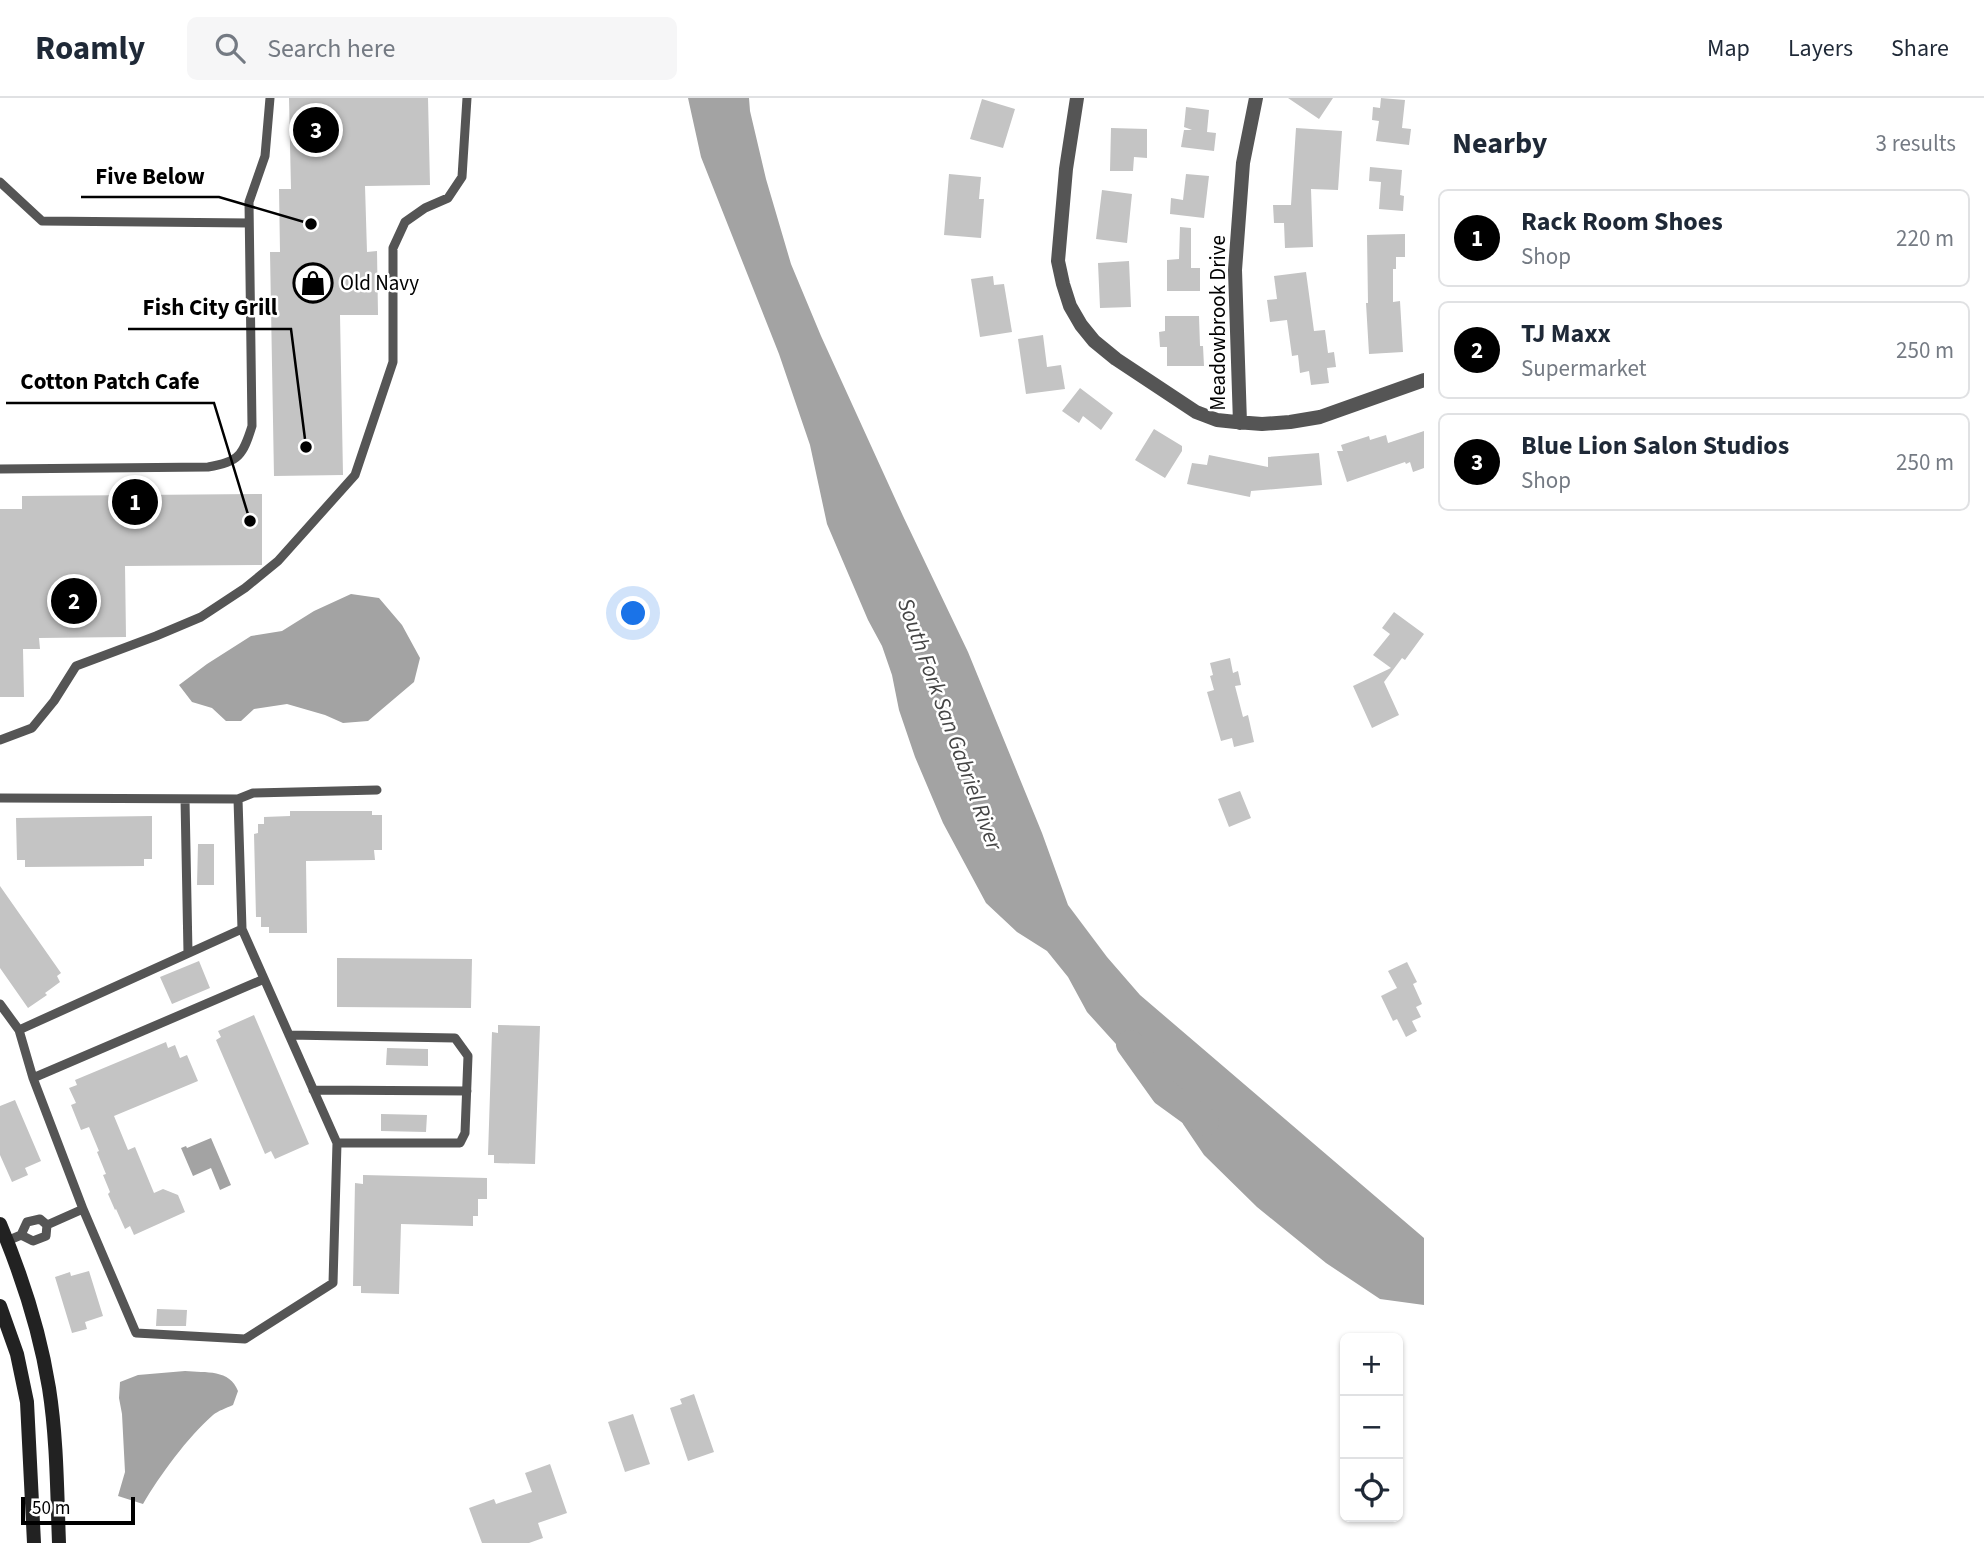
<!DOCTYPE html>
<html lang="en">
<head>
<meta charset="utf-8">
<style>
	:root { --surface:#fff; --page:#f6f6f7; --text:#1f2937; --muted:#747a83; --line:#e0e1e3; --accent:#000 }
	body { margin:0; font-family:"Source Sans 3",sans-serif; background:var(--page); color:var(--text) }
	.controls { position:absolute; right:21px; bottom:21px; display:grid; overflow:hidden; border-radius:10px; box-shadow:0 2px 5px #0004 }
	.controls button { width:63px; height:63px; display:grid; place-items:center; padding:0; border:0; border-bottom:2px solid var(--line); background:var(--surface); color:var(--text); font:35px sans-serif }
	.scale { position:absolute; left:21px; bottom:18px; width:114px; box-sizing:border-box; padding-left:7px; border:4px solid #000; border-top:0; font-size:19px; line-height:24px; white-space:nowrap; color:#000; -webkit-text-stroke:5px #fff; paint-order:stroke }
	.you { position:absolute; left:634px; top:516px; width:24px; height:24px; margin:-18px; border:5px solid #fff; border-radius:50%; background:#1a73e8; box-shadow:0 0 0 10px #1a73e833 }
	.badge { display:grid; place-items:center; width:46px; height:46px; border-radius:50%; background:var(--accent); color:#fff; font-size:23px; font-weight:700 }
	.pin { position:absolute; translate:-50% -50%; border:4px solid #fff; box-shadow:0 2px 7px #0006 }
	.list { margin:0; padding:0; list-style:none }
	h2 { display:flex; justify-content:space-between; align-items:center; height:91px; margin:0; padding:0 28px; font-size:30px }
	h2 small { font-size:23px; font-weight:400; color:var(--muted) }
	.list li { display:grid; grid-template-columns:46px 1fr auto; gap:21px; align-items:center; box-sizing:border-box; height:98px; margin:0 14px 14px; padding:0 14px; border:2px solid var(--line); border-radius:10px }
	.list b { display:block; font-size:26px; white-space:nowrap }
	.list p { margin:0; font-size:23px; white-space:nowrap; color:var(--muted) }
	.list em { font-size:23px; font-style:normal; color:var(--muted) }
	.icon { flex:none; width:38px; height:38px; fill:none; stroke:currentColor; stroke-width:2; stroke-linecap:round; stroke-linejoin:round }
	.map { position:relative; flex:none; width:1424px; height:1445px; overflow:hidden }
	header { display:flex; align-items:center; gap:42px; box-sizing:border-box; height:98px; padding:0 35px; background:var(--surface); border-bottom:2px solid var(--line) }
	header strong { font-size:33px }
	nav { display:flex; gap:38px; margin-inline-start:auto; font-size:24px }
	.search { width:490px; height:63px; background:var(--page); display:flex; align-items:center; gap:18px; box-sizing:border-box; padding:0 24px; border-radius:10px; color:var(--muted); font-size:26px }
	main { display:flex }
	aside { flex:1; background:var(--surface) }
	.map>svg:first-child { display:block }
	.water { fill:#a3a3a3 }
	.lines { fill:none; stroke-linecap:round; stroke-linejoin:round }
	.river { stroke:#a3a3a3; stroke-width:28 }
	.building { fill:#c4c4c4 }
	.lane { stroke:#555; stroke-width:9 }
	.street { stroke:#555; stroke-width:14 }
	.secondary { stroke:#222; stroke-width:14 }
	.labels { text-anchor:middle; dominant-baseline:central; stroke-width:5; stroke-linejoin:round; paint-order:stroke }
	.poi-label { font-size:21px; fill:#000; stroke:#fff; text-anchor:start }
	.street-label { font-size:21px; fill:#000; stroke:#fff }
	.water-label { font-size:23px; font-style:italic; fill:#444; stroke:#fff }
	.leader { fill:none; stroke:#000; stroke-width:2.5 }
	.callout-dot { fill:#000; stroke:#fff; stroke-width:2.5 }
	.callout-label { font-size:23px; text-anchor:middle; font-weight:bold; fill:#000; stroke:#fff; stroke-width:5; stroke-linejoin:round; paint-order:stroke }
</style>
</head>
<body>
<header>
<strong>Roamly</strong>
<div class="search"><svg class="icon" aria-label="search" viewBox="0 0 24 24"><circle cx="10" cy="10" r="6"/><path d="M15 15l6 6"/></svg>Search here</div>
<nav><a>Map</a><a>Layers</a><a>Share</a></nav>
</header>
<main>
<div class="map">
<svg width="1424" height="1445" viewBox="0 0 1424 1445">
	<rect width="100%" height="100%" fill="#fff"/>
	<!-- water -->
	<path class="water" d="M688,0H749L750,13L766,81L791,166L821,238L903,418L968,554L1042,735L1068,807L1107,859L1140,897L1424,1140V1207L1380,1201L1326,1165L1257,1109L1204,1057L1183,1026L1173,997L1166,987L1125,956L1087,914L1068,879L1047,853L1017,834L986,805L943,725L915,659L899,612L892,577L882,548L868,522L827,426L810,347L779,256L701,59Z
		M351,496L379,500L402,527L420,560L414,584L368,623L343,625L325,617L287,606L254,611L241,623H226L212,610L192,604L179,587L207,566L251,538L282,533L314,513Z
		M211,1040L231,1087L220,1092L211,1070L193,1078L181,1050L186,1048L187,1050Z
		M185,1273C206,1275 230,1271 238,1293L233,1307C226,1310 218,1313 213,1317C187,1340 160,1377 143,1406L118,1398L125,1374L122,1316L119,1300L120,1284L138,1277Z"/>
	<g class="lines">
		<!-- river -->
		<path class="river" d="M1130,946L1165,995L1205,1024"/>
	</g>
	<!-- building -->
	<path class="building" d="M289,0H428L430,87L365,88L367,154L377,153L378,217H340L343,377L274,378L270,154H280L279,91H291Z
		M1288,0H1333L1319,21Z
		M1381,0L1405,2L1402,30L1411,31L1409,47L1376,43L1379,23L1372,22L1373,9L1380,10Z
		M982,1L1015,11L1003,50L970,41Z
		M1186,9L1209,12L1207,34L1216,35L1214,53L1181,49L1184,32H1192L1184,29Z
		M1111,30L1147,31V60L1134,59L1133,73H1110Z
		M1296,30L1342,33L1338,92L1311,91L1313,149L1285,150L1284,125H1274L1273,107H1291Z
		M1370,69L1402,72L1400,97L1404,98L1403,113L1379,111L1381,84L1369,83Z
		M949,76L981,79L979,101H984L981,140L944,137Z
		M1186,76L1209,78L1204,120L1170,116L1171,100L1183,102Z
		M1102,92L1132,96L1127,145L1096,141Z
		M1180,129L1191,130V170H1200V193H1167V162L1179,161Z
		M1405,136V159H1396V171H1393V204L1400,203L1403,254L1369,256L1366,205H1368L1367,137Z
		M1129,163L1131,209L1100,210L1098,165Z
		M1306,174L1314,233L1325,232L1328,255L1334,254L1336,269L1327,270L1329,285L1311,287L1309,273L1300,275L1298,257L1292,258L1287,222L1270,224L1267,202L1277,201L1274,178Z
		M993,178L994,187L1004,186L1012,234L980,239L971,181Z
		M1165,218H1199L1200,248H1203L1204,268H1167V249H1160L1159,234L1165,233Z
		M1043,237L1047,269L1061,267L1065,291L1026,296L1018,241Z
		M1080,290L1113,315L1101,332L1083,318L1079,325L1062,313Z
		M1154,331L1182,348V353L1165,380L1135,362Z
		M1424,333V370L1413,374L1410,364L1406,366L1405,364L1347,384L1337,353H1343L1341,347L1369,338L1370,342L1386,337L1388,345Z
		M1319,355L1322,387L1251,393L1250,399L1187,386L1192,365L1207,367L1209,357L1268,369V359Z
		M262,396V467L125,468L126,539L39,540L40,551H23L24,599H0V411H22V398Z
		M1394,514L1424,536L1405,562L1402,560L1384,584L1399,617L1372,630L1353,588L1391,570L1373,557L1390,536L1382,530Z
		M1230,560L1233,575L1238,573L1241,587L1235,588L1243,619L1248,617L1254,644L1234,649L1232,640L1221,643L1207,594L1214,592L1210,578L1213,577L1210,565Z
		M1240,693L1251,720L1229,729L1218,701Z
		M290,713H372V717H382V752H374L375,762L306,763L307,835H269V829H261V819H256L254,736L258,735V726H264V719L290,718Z
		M152,718V761H144V768L25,769V762H17L16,720Z
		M198,746H214V787H197Z
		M0,788L61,875L57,878L60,884L45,895L47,897L28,910L0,870Z
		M337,860L472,861L471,910L337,909Z
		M199,863L210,890L172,906L160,879Z
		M1407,864L1417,884L1413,886L1422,906L1416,909L1421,919L1412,923L1417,933L1406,939L1397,921L1393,923L1381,898L1397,890L1388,873Z
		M254,917L309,1046L275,1061L271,1053L265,1056L216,942L221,939L218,933Z
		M498,927L540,928L535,1066L494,1065V1057H488L492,934L498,935Z
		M166,944L168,950L175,947L180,960L187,957L198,983L114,1018L128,1052L135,1049L154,1095L163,1091L178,1097L185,1114L134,1137L130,1128L125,1131L116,1111L115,1112L108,1096L110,1094L103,1077L106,1076L97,1054L99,1053L89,1029L81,1032L71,1007L76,1005L69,990L77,987L75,982Z
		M387,950L428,951V968L386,967Z
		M15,1002L41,1063L25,1070L28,1077L12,1084L0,1057V1008Z
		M381,1016L427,1017L426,1034L381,1033Z
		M363,1077L487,1080V1101H478V1118H473V1128L401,1126L399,1196L361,1195V1188H353L355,1085L363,1086Z
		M89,1173L103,1218L85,1224L87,1231L72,1235L55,1179L70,1174L71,1178Z
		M157,1211L187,1212L186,1228H156Z
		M694,1296L714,1354L688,1363L670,1310L682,1306L680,1301Z
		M633,1316L650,1366L625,1374L608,1324Z
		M550,1366L567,1415L538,1425L543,1440L529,1445H482L469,1410L494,1401L496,1406L532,1394L525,1375Z"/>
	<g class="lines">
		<!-- lane -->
		<path class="lane" d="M0,84L42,123L249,125
			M0,371L208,369C239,364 243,357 252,328L249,104L265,58L270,0
			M0,642L32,630L54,603L76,568L156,538L201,519L245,490L278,463L355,377L393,264V150L405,124L425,110L448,100L462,79L467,0
			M0,700L238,701L242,831L337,1045L333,1185L245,1241L136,1235L83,1111
			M185,701L188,855
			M238,701L253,695L377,692
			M0,906L19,932L33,980L83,1111L47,1127
			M19,932L242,831
			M289,937L455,940L468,958L465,1035L460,1045H337
			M33,980L264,881
			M313,992L467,993
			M21,1137L33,1143L46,1138L47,1127
			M7,1143L21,1137L27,1124L40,1121L47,1127"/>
		<!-- street -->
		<path class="street" d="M1077,0L1066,71L1058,163L1063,186L1070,208L1081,227L1094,243L1116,261L1196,314L1217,322L1236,324L1262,326L1290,324L1320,319L1424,282
			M1240,325L1235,172L1243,65L1256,0"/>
		<!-- secondary -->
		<path class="secondary" d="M0,1126C22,1178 40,1234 49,1290C57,1341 57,1393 59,1445
			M0,1208L17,1256L27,1304L34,1445"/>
	</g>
	<!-- icons -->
	<defs>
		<g id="shop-ring" transform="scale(2.0125)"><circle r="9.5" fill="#fff" stroke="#000" stroke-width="1.5"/><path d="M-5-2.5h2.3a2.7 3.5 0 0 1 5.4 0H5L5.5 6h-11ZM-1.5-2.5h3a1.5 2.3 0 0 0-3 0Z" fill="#000"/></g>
	</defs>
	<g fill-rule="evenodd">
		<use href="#shop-ring" x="313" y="185"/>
	</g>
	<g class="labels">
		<!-- poi labels -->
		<g class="poi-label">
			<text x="340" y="185">Old Navy</text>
		</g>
		<!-- street labels -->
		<g class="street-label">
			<text transform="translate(1218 225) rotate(-90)">Meadowbrook Drive</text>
		</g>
		<!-- water labels -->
		<g class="water-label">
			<text transform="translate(950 626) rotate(70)">South Fork San Gabriel River</text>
		</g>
	</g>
	<!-- callouts -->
	<path class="leader" d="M311 126L219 99H81M306 349L291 231H128M250 423L214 305H6"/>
	<g class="callout-dot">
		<circle cx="311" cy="126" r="7"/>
		<circle cx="306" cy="349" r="7"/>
		<circle cx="250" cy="423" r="7"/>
	</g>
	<g class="callout-label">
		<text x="150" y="86">Five Below</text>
		<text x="210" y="217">Fish City Grill</text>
		<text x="110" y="291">Cotton Patch Cafe</text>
	</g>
</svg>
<div class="controls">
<button>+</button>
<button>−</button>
<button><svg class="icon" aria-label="locate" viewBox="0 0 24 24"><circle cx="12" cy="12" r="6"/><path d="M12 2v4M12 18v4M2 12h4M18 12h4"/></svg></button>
</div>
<div class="scale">50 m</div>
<div class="you"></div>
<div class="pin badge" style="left:135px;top:404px">1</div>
<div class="pin badge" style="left:74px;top:503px">2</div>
<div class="pin badge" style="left:316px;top:32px">3</div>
</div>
<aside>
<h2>Nearby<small>3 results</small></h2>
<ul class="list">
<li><span class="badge">1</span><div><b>Rack Room Shoes</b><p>Shop</p></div><em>220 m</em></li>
<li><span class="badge">2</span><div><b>TJ Maxx</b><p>Supermarket</p></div><em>250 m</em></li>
<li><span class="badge">3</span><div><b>Blue Lion Salon Studios</b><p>Shop</p></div><em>250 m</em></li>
</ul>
</aside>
</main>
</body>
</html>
